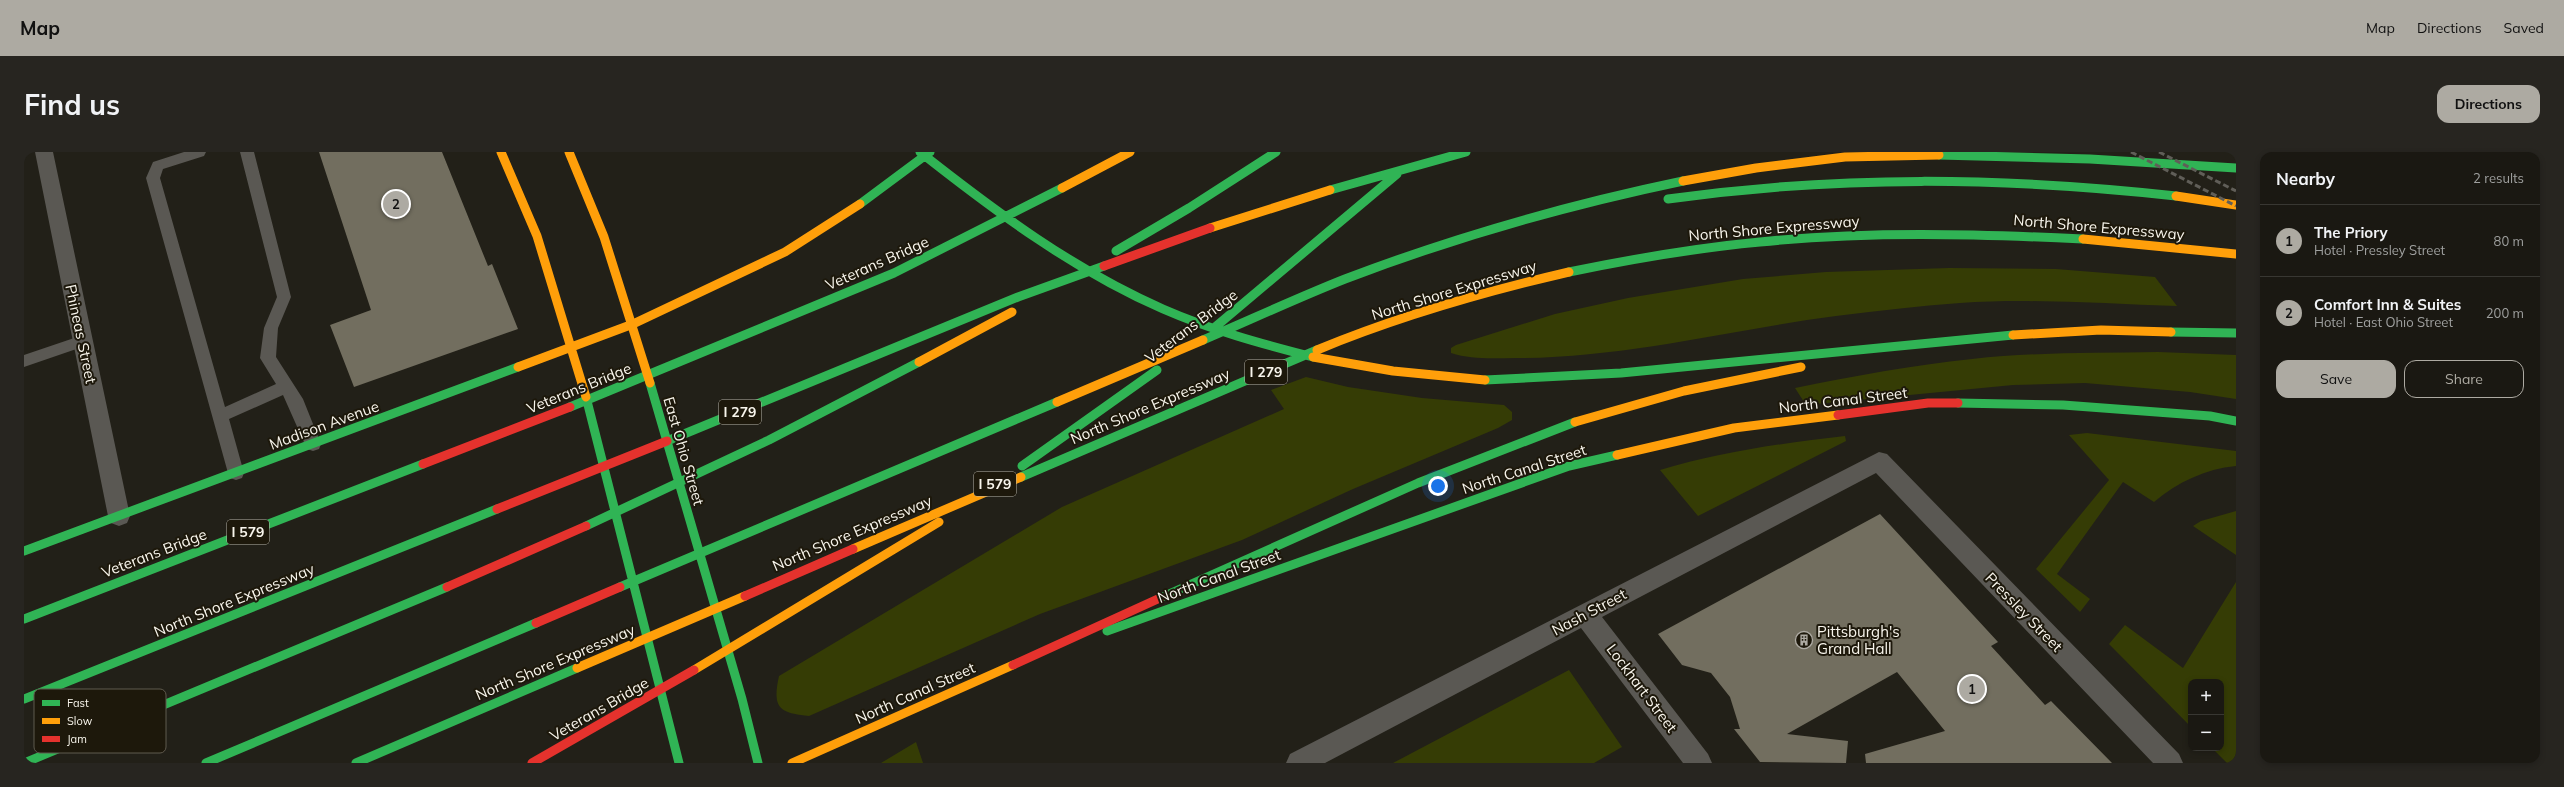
<!DOCTYPE html>
<html lang="en">
<head>
<meta charset="utf-8">
<style>
	:root { --surface:#1a1812; --page:#272520; --text:#f1f3f6; --muted:#9fa09f; --line:#383732; --accent:#adaaa2 }
	body { margin:0; font-family:Mulish,sans-serif; background:var(--page); color:var(--text) }
	.controls { position:absolute; right:12px; bottom:12px; display:grid; overflow:hidden; border-radius:8px; box-shadow:0 2px 6px #0003 }
	.controls button { width:36px; height:36px; display:grid; place-items:center; padding:0; border:0; border-bottom:1px solid var(--line); background:var(--surface); color:var(--text); font:20px sans-serif }
	.you { position:absolute; left:1414px; top:334px; width:14px; height:14px; margin:-10px; border:3px solid #fff; border-radius:50%; background:#1a73e8; box-shadow:0 0 0 6px #1a73e833 }
	.badge { display:grid; place-items:center; width:26px; height:26px; border-radius:50%; background:var(--accent); color:#111; font-size:13px; font-weight:700 }
	.pin { position:absolute; translate:-50% -50%; border:2px solid #fff; box-shadow:0 1px 4px #0006 }
	.list { margin:0; padding:0; list-style:none }
	h2 { display:flex; justify-content:space-between; align-items:center; height:52px; margin:0; padding:0 16px; font-size:17px }
	h2 small { font-size:13px; font-weight:400; color:var(--muted) }
	.list li { display:grid; grid-template-columns:26px 1fr auto; gap:12px; align-items:center; box-sizing:border-box; height:72px; padding:0 16px; border-top:1px solid var(--line) }
	.list b { display:block; font-size:15px; white-space:nowrap }
	.list p { margin:0; font-size:13px; white-space:nowrap; color:var(--muted) }
	.list em { font-size:13px; font-style:normal; color:var(--muted) }
	.actions { display:flex; gap:8px; padding:12px 16px }
	.actions a { flex:1; padding:9px 0; border:1px solid var(--accent); border-radius:12px; text-align:center; font-size:14px; color:var(--accent) }
	.actions .main { background:var(--accent); color:#111 }
	.map { position:relative; flex:none; width:2212px; height:611px; overflow:hidden; border-radius:12px }
	header { display:flex; align-items:center; gap:24px; box-sizing:border-box; height:56px; padding:0 20px; background:var(--accent); color:#111 }
	header strong { font-size:19px }
	nav { display:flex; gap:22px; margin-inline-start:auto; font-size:14px }
	.intro { display:flex; align-items:center; justify-content:space-between; box-sizing:border-box; height:96px; padding:0 24px }
	h1 { margin:0; font-size:28px }
	.button { padding:10px 18px; border-radius:12px; background:var(--accent); color:#111; font-size:14px; font-weight:700 }
	main { display:flex; gap:24px; padding:0 24px }
	aside { flex:1; background:var(--surface); border-radius:12px; box-shadow:0 2px 6px #0003 }
	.map>svg:first-child { display:block }
	.green { fill:#353c05 }
	.building { fill:#726e5f }
	.lines { fill:none; stroke-linecap:round; stroke-linejoin:round }
	.lane { fill:#5a5853; fill-rule:evenodd }
	.street { fill:#5a5853; fill-rule:evenodd }
	.fast { stroke:#30b455; stroke-width:9 }
	.slow { stroke:#ff9f0a; stroke-width:9 }
	.jam { stroke:#e5322d; stroke-width:9 }
	.rail { stroke:#605e58; stroke-width:3; stroke-dasharray:6 3; stroke-linecap:butt }
	.labels { text-anchor:middle; dominant-baseline:central; stroke-width:4; stroke-linejoin:round; paint-order:stroke }
	.shield { fill:#1d180b; stroke:#b6b3a8; stroke-width:1 }
	.shield-label { font-size:14px; font-weight:bold; fill:#f8f5ec }
	.street-label { font-size:15px; fill:#f8f5ec; stroke:#1d180b }
	.poi-label { font-size:15px; fill:#f8f5ec; stroke:#1d180b; text-anchor:start }
	.key { fill:#1d180b; stroke:#5f5a4e; stroke-width:1 }
	.key-label { font-size:11px; fill:#f8f5ec }
</style>
</head>
<body>
<header>
<strong>Map</strong>
<nav><a>Map</a><a>Directions</a><a>Saved</a></nav>
</header>
<div class="intro"><h1>Find us</h1><a class="button">Directions</a></div>
<main>
<div class="map">
<svg width="2212" height="611" viewBox="0 0 2212 611">
	<rect width="100%" height="100%" fill="#222018"/>
	<!-- green -->
	<path class="green" d="M1925,116L2032,117L2131,125L2153,154C2081,152 2008,146 1936,151C1895,154 1853,159 1812,164C1705,178 1601,206 1492,206C1471,206 1448,208 1427,201V196L1432,193L1531,162L1604,146L1719,127L1802,120Z
		M2134,200L2212,203V247L2166,240L2061,231L1989,233L1782,253L1771,236C1830,224 1889,213 1948,207C2010,200 2072,201 2134,200Z
		M1282,225L1324,235L1398,246L1480,253L1488,260V268L1474,276L1329,337L1218,388L1016,462L785,564C755,561 748,556 755,524L1038,355L1260,257L1247,238Z
		M2063,281L2212,299V314C2181,317 2154,330 2130,350L2099,330L2033,422L2066,447L2056,460L2012,417L2085,328L2045,283Z
		M1821,284L1822,289L1674,364L1636,318C1696,300 1759,291 1821,284Z
		M2212,359V403L2169,374L2177,369Z
		M2212,430V611H2203L2188,596H2197V530H2167V575L2085,492L2101,473L2159,516Z
		M1545,518L1598,595L1570,611H1369Z
		M892,590L899,611H857Z"/>
	<!-- building -->
	<path class="building" d="M295,0H418L464,114L468,112L494,177L330,235L306,173L347,158Z
		M1856,362L1974,490L1967,494L2021,553L2027,549L2088,611H1842L1841,602L1921,579L1873,520L1763,582L1824,589L1822,611L1736,610L1710,577H1716L1706,545L1687,521L1658,513L1634,482Z"/>
	<g class="lines">
		<!-- lane -->
		<path class="lane" d="M160,0H182L180,4L139,17L136,26L201,255L252,232L236,206L240,176L253,145L216,0H230L267,145L254,176L252,205L279,247L297,292L295,297L289,299L283,297L259,243L205,267L220,321L218,326L212,328L206,326L204,321L122,26L129,10Z
			M59,183L64,185L67,189L64,193L0,215V203Z"/>
		<!-- street -->
		<path class="street" d="M11,0H29L106,364L103,371L95,374L87,371L84,364Z
			M1855,300L1863,302L2155,602L2159,611H2129L1852,321L1578,465L1684,602L1688,611H1659L1557,476L1301,611H1262L1266,602Z"/>
		<!-- fast -->
		<path class="fast" d="M896,0C972,60 1050,118 1139,157C1187,178 1238,192 1289,205
			M1915,3L2066,7L2212,16
			M1306,38L1442,0
			M1644,47C1817,23 1978,25 2152,44
			M836,52L906,0
			M1092,99L1165,56L1252,0
			M1545,120C1608,107 1672,96 1736,90C1843,79 1951,82 2059,87
			M1190,176L1373,22
			M2147,180L2212,181
			M1179,188C1226,168 1273,146 1321,127C1431,85 1544,53 1659,29
			M1461,228L1597,221L1989,183
			M626,231L718,547L734,611
			M562,245L655,611
			M1934,251L2039,253L2186,264L2212,269
			M546,255L870,121L1038,36
			M643,289L994,145L1080,114
			M998,314L1133,218
			M997,325L1293,198
			M562,374L745,288L895,210
			M0,399L494,215
			M596,435L1033,250
			M1136,446L1394,331L1551,270
			M0,467L399,312
			M1083,479L1545,314L1593,303
			M0,547L473,357
			M0,611L423,435
			M182,611L512,471
			M332,611L553,516"/>
		<!-- slow -->
		<path class="slow" d="M477,0L513,84L562,245
			M545,0L580,85L626,231
			M1659,29L1732,16L1821,5L1915,3
			M1038,36L1106,0
			M2152,44L2212,53
			M1186,76L1306,38
			M2059,87L2212,102
			M609,172L761,100L836,52
			M1989,183L2077,178L2147,180
			M1293,198C1375,164 1459,140 1545,120
			M1289,205L1369,219L1461,228
			M895,210L988,160
			M494,215L609,172
			M1033,250L1179,188
			M1551,270L1660,239L1777,215
			M1593,303L1710,276L1814,263
			M829,397L997,325
			M553,516L721,444
			M670,518L915,370
			M768,611L989,513"/>
		<!-- jam -->
		<path class="jam" d="M1080,114L1186,76
			M1814,263L1904,251H1934
			M399,312L546,255
			M473,357L643,289
			M423,435L562,374
			M721,444L829,397
			M512,471L596,435
			M989,513L1136,446
			M508,611L670,518"/>
		<!-- rail -->
		<path class="rail" d="M2107,0L2212,54
			M2135,0L2212,39"/>
	</g>
	<!-- icons -->
	<defs>
		<g id="building-ring" transform="scale(0.9)"><circle r="9.5" fill="#1d180b" stroke="#adaaa2" stroke-width="1.5"/><path d="M-4-6H4V6H1V3H-1V6H-4ZM-2.5-4.3h1.7v1.8h-1.7ZM.8-4.3h1.7v1.8H.8ZM-2.5-1h1.7V.8h-1.7ZM.8-1h1.7V.8H.8Z" fill="#adaaa2"/></g>
	</defs>
	<g fill-rule="evenodd">
		<use href="#building-ring" x="1780" y="488"/>
	</g>
	<g class="labels">
		<!-- shield labels -->
		<g class="shield">
			<rect x="1221" y="208" width="42" height="24" rx="3"/>
			<rect x="695" y="248" width="42" height="24" rx="3"/>
			<rect x="950" y="320" width="42" height="24" rx="3"/>
			<rect x="203" y="368" width="42" height="24" rx="3"/>
		</g>
		<g class="shield-label">
			<text x="1242" y="220">I 279</text>
			<text x="716" y="260">I 279</text>
			<text x="971" y="332">I 579</text>
			<text x="224" y="380">I 579</text>
		</g>
		<!-- street labels -->
		<g class="street-label">
			<text transform="translate(2075 75) rotate(5)">North Shore Expressway</text>
			<text transform="translate(1750 76) rotate(-5)">North Shore Expressway</text>
			<text transform="translate(853 111) rotate(-24)">Veterans Bridge</text>
			<text transform="translate(1430 138) rotate(-17)">North Shore Expressway</text>
			<text transform="translate(1167 174) rotate(-37)">Veterans Bridge</text>
			<text transform="translate(57 182) rotate(78)">Phineas Street</text>
			<text transform="translate(555 236) rotate(-22)">Veterans Bridge</text>
			<text transform="translate(1819 248) rotate(-7)">North Canal Street</text>
			<text transform="translate(1126 254) rotate(-23)">North Shore Expressway</text>
			<text transform="translate(300 273) rotate(-20)">Madison Avenue</text>
			<text transform="translate(660 299) rotate(74)">East Ohio Street</text>
			<text transform="translate(1500 317) rotate(-18)">North Canal Street</text>
			<text transform="translate(828 381) rotate(-23)">North Shore Expressway</text>
			<text transform="translate(130 401) rotate(-21)">Veterans Bridge</text>
			<text transform="translate(1195 424) rotate(-20)">North Canal Street</text>
			<text transform="translate(210 448) rotate(-22)">North Shore Expressway</text>
			<text transform="translate(1565 460) rotate(-28)">Nash Street</text>
			<text transform="translate(2000 460) rotate(46)">Pressley Street</text>
			<text transform="translate(531 510) rotate(-23)">North Shore Expressway</text>
			<text transform="translate(1618 536) rotate(53)">Lockhart Street</text>
			<text transform="translate(891 541) rotate(-24)">North Canal Street</text>
			<text transform="translate(575 557) rotate(-30)">Veterans Bridge</text>
		</g>
		<!-- poi labels -->
		<g class="poi-label">
			<text x="1793" y="479">Pittsburgh's<tspan x="1793" dy="17">Grand Hall</tspan></text>
		</g>
	</g>
	<!-- legend -->
	<rect x="10" y="537" width="132" height="64" rx="6" class="key"/>
	<rect x="18" y="548" width="18" height="6" fill="#30b455"/>
	<rect x="18" y="566" width="18" height="6" fill="#ff9f0a"/>
	<rect x="18" y="584" width="18" height="6" fill="#e5322d"/>
	<g class="key-label">
		<text x="43" y="555">Fast</text>
		<text x="43" y="573">Slow</text>
		<text x="43" y="591">Jam</text>
	</g>
</svg>
<div class="controls">
<button>+</button>
<button>−</button>
</div>
<div class="you"></div>
<div class="pin badge" style="left:1948px;top:537px">1</div>
<div class="pin badge" style="left:372px;top:52px">2</div>
</div>
<aside>
<h2>Nearby<small>2 results</small></h2>
<ul class="list">
<li><span class="badge">1</span><div><b>The Priory</b><p>Hotel · Pressley Street</p></div><em>80 m</em></li>
<li><span class="badge">2</span><div><b>Comfort Inn &amp; Suites</b><p>Hotel · East Ohio Street</p></div><em>200 m</em></li>
</ul>
<div class="actions"><a class="main">Save</a><a>Share</a></div>
</aside>
</main>
</body>
</html>
